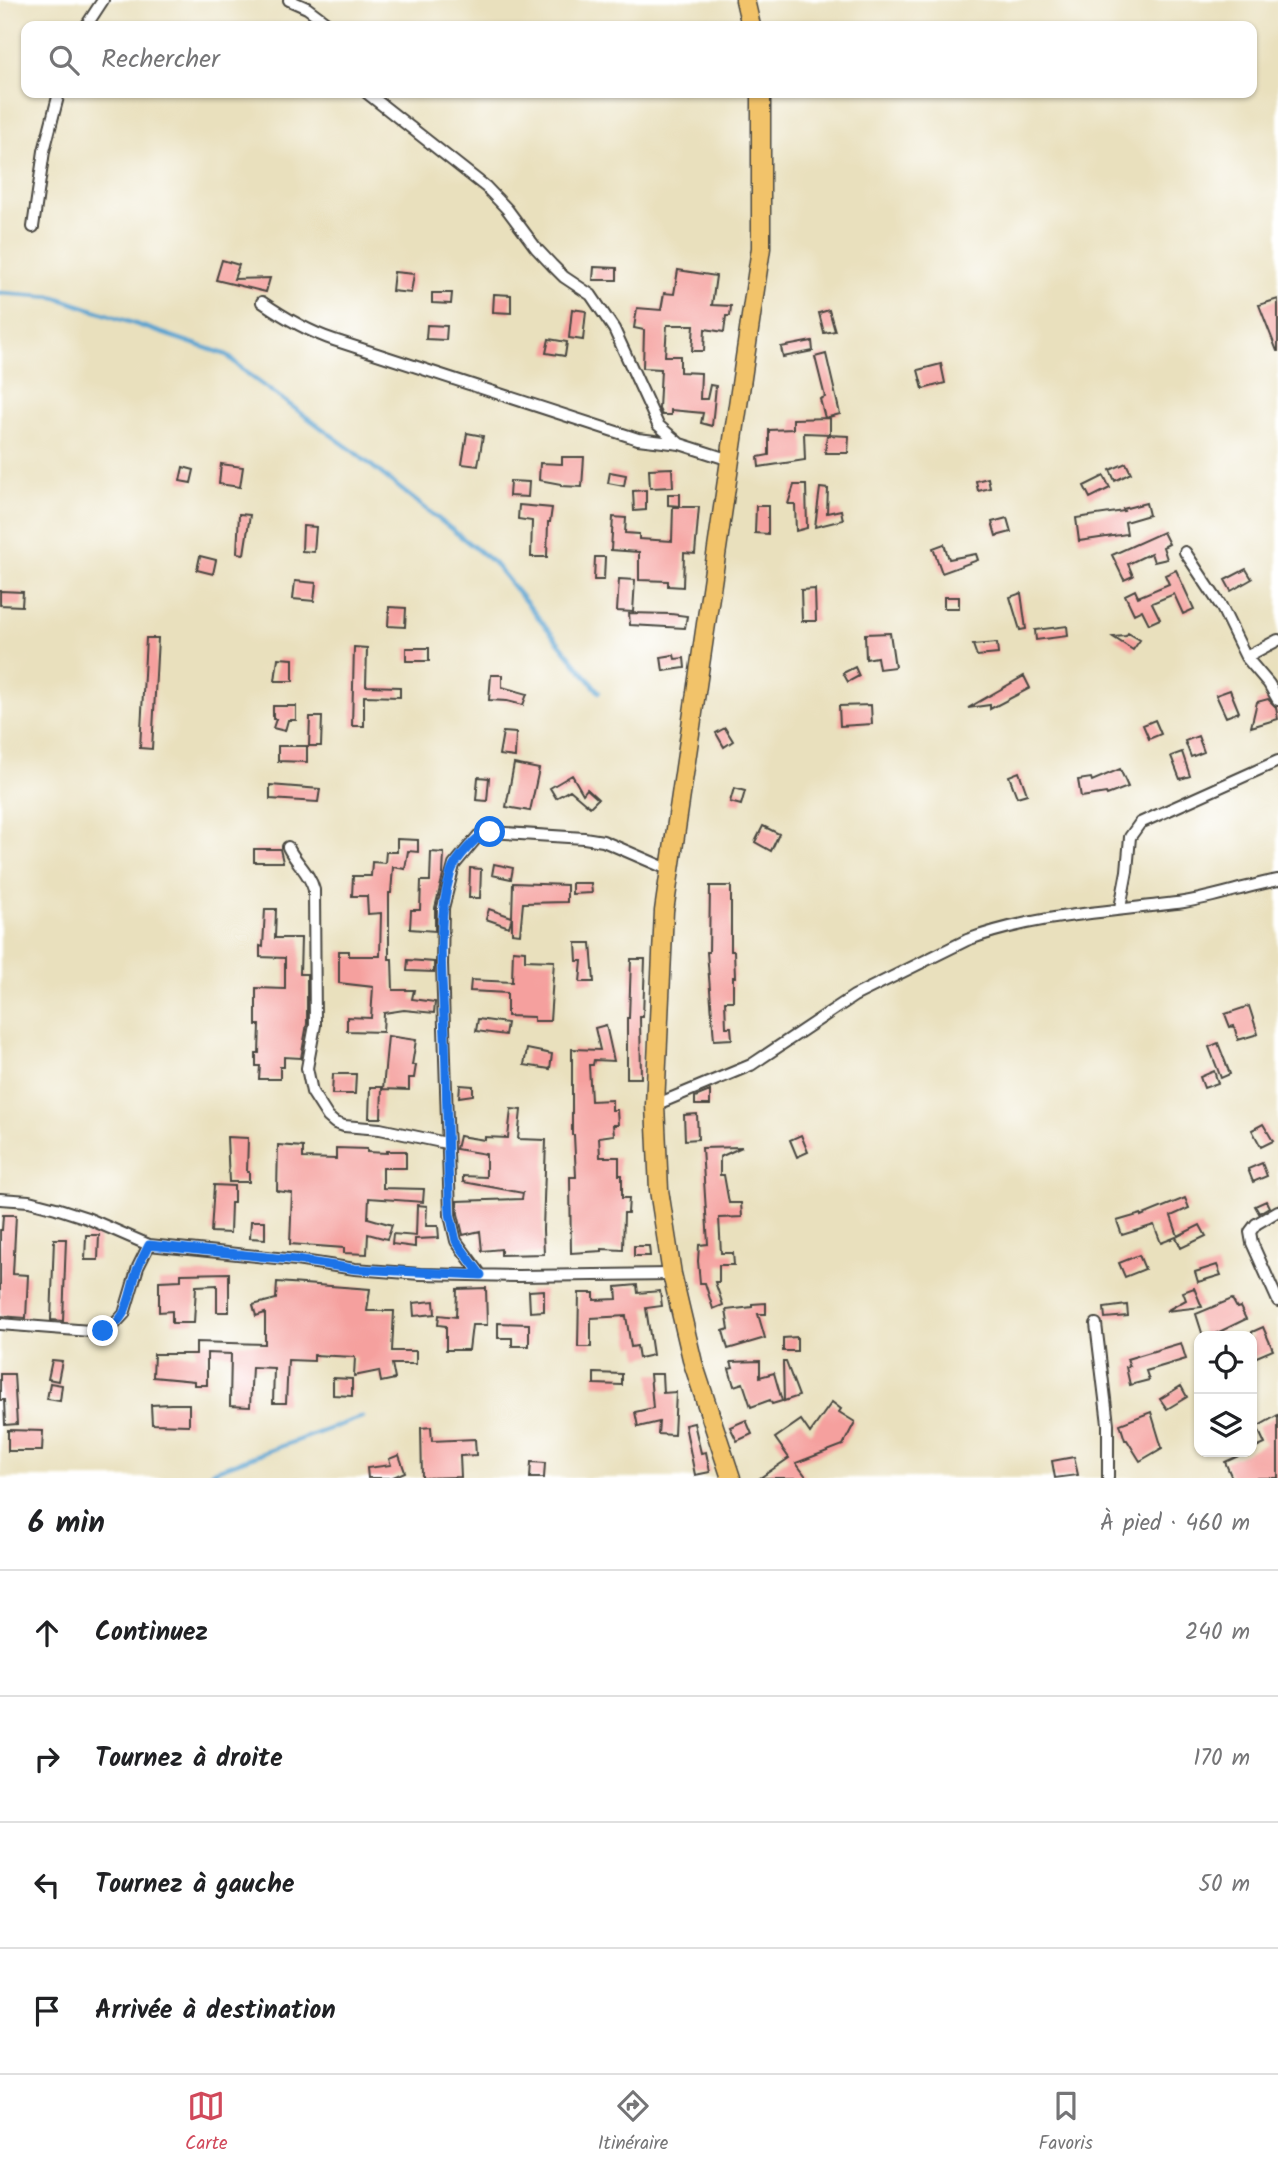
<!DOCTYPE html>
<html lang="fr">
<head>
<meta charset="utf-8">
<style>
	:root { --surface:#fff; --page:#f2f2f2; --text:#202124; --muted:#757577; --line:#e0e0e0; --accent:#d1495b }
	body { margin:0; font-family:Kalam,sans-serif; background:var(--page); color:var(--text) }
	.controls { position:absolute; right:21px; bottom:21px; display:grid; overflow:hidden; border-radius:14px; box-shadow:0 2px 5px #0004 }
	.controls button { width:63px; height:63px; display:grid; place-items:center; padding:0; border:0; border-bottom:2px solid var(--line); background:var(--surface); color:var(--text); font:35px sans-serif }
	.stop { position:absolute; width:21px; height:21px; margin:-16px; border:5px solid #1a73e8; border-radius:50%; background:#fff }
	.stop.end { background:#1a73e8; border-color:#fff; box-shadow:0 2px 7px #0008 }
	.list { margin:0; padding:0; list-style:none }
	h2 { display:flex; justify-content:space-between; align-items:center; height:91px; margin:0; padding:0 28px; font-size:30px }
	h2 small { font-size:23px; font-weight:400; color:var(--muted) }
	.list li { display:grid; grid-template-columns:46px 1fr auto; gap:21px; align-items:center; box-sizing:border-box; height:126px; padding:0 28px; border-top:2px solid var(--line) }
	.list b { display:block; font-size:26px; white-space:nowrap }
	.list em { font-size:23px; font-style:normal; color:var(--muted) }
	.icon { flex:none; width:38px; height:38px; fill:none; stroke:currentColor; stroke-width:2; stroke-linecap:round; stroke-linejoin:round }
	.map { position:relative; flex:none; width:1278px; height:1478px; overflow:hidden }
	.search { position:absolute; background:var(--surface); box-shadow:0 2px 5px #0004; left:21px; right:21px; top:21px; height:77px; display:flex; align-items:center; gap:18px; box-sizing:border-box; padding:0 24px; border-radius:14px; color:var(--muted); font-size:26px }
	.sheet { height:595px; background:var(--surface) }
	nav { display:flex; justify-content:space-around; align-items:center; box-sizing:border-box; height:98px; border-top:2px solid var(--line); background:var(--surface); font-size:19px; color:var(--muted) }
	nav a { display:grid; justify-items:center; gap:4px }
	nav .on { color:var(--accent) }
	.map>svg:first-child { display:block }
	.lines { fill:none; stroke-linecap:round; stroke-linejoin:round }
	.stream { stroke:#58a2cf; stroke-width:4.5 }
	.building { fill:#f5a09e }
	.street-casing { stroke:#484641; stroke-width:14 }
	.primary-casing { stroke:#484641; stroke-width:21 }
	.street { stroke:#fff; stroke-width:10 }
	.primary { stroke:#f2c36a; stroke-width:18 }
	.route { stroke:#1a73e8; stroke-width:9 }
</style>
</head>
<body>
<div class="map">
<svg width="1278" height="1478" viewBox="0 0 1278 1478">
	<rect width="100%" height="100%" fill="#fff"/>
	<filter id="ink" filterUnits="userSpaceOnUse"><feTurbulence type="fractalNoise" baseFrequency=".0143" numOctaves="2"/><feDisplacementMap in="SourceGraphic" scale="14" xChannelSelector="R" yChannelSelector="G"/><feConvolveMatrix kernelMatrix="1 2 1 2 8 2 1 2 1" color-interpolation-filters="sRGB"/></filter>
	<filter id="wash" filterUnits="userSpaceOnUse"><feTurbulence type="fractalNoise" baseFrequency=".00686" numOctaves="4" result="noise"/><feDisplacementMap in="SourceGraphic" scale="28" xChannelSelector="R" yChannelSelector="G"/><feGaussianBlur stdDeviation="1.57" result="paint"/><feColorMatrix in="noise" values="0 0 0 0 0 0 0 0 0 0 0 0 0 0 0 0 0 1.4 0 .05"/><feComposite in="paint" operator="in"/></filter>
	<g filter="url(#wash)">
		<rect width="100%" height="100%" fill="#e9e0bd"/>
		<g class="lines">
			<!-- stream -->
			<path class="stream" d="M0,293L55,297L227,355L245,372L353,451L494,563L599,692
				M205,1478L216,1470L362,1417"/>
		</g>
		<g id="blocks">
			<!-- building -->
			<path class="building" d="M222,260L239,265L234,279L270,278L266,292L216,280Z
				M594,267L617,268V280H593Z
				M678,270L716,276L712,305L731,306L730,316H726L724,332L705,329L704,351H692L694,325H667L665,356H680V372L701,373L700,399H707L710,385L716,386L712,426L701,423L703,413L671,410V415H662L659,409L661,369L643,368L644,330L634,328L637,308L661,310L664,293L674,294Z
				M394,272L414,274L411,293L392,291Z
				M432,293H452L451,304L432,303Z
				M494,294L511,295V313L493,312Z
				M1278,299V351H1277L1259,305Z
				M572,309L586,311L583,340L569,338Z
				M829,310L835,331L824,333L819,313Z
				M427,325L447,326L446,340L426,339Z
				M549,339L567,342L565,356L546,353Z
				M812,341L813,351L783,357L781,347Z
				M826,354L840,414L825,418L820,399L825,397L815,357Z
				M941,364L945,383L923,389L918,370Z
				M830,418V434L804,433L805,460L759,467L758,457L769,455V430L793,429V419Z
				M467,433L483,436L478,466L462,464Z
				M827,435L849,436L848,453H825Z
				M562,457H584L582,487L561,486V484L539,480L540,463L562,464Z
				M1126,463L1131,473L1115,481L1110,470Z
				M221,464L243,467L240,487L219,484Z
				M183,467L194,470L191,483L180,481Z
				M672,468L673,487L650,488L649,469Z
				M610,472L626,475L624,486L608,483Z
				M1104,476L1110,488L1090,498L1084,486Z
				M988,478L990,488L978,491L976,481Z
				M510,481L529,482L528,497L509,496Z
				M794,485H806L807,528L796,531L795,504H788Z
				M820,488L828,489L827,513L841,510L843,520L815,527Z
				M646,490V510L634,511L633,491Z
				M668,494H680V506L668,505Z
				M1146,503L1149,515L1125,522L1127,534L1079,541L1076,518L1124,511L1123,509Z
				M519,505L552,508L550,522H548L547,557H531L532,521L518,519Z
				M756,506H768V534L755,533Z
				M673,507H699L695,554L684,553L683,587L668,586V581L639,580V552L611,550L613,517L626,518L625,533L639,534V539L672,541Z
				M239,514L250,515L244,554L237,553Z
				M1007,518L1011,532L996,536L992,522Z
				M303,526L316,527L314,552L302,551Z
				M1163,532L1169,544L1163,547L1167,559L1154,562L1151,553L1128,564L1133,576L1124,580L1112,555Z
				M944,544L949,559L976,554L978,560L942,573L933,548Z
				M200,556L216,560L213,574L197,570Z
				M595,557H605L604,580H594Z
				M1246,569L1252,579L1231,591L1225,580Z
				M1176,570L1194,609L1183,614L1174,594L1152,603L1160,619L1149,624L1142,610L1134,614L1125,595L1135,590L1138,597L1169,584L1165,575Z
				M619,579L635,580L633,612L617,611Z
				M295,581L316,583L314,601L293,599Z
				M815,589L816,621H802L801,590Z
				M0,591L23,592L22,606L0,605Z
				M1021,593L1026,629L1020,630L1010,597Z
				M944,597H959V608H944Z
				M389,607L406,608L405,627L388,626Z
				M629,613L671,614L687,616L685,628L630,625Z
				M1067,626L1068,636L1036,640L1035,630Z
				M890,633L895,667L879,669L877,657L866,659L865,634Z
				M1128,633L1140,640L1133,650L1113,637L1126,636Z
				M146,638H158L152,749L140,748Z
				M997,643L998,654L977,656L973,645Z
				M354,647L367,648L366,686L400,687V697L364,696V726H352Z
				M406,648H429V661H406Z
				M674,655L675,659L684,658L685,668L663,671L661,657Z
				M278,658L293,659V681H275Z
				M855,667L859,676L848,682L843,673Z
				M491,675H502V687L527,694L523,705L507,701L489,700Z
				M1024,676L1030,688L990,709V705L968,708Z
				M1230,690L1239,712L1226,717L1216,695Z
				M1268,699L1276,707L1278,719L1251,727L1257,702Z
				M871,705L872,724L840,726L839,706Z
				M273,706H296V720H288L285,731L273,728L276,719H273Z
				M310,717H322L321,746H309Z
				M1155,720L1161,734L1149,739L1143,725Z
				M725,728L733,741L724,747L716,733Z
				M503,732L516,733L515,757L499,755Z
				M1198,736L1204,752L1191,757L1185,741Z
				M278,746H307V762L278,761Z
				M1182,752L1190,776L1180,779L1171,756Z
				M514,764L539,769L530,811L506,807Z
				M1120,769L1128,787L1107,795L1106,793L1081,797L1078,780L1091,778L1092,781Z
				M1019,772L1027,794L1017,797L1009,776Z
				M572,775L583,794L587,789L598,799L590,807L570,790L556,798L550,788Z
				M478,777L489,778L487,801L476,800Z
				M270,785L320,789L318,802L270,799Z
				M734,788L745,791L741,805L730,802Z
				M763,826L779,834L771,851L755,842Z
				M397,839L418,840V852L408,851L405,869L393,867L391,893H389V959H392L393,990H414L412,999L435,1002L434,1013L404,1010L384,1013L383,1032L347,1031V1017L371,1018L373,987L339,983V951H349V956H380L381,913L368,914L367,896H352L353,876H371L372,862L385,863L386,852H397Z
				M254,849H280L283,862H254Z
				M431,852L444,853L443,875L435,908V931L410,929L411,910H420L421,881H430Z
				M494,864L513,868L511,879L492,875Z
				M470,868L481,869L480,898H469Z
				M513,883L567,885V902L523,903L520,934L512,933V917L509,927L486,919L489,909L512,917Z
				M572,883H591L592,893L572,894Z
				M710,886H731V951H734L735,977H733V1001H725L726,1027H731L732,1039L714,1040L707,952H709Z
				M265,909H276L275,938H301L300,974H307V1024L301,1058L284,1057V1067H280V1079H259L260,1066H256V1053H259L260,1025H256V988L285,989V958L260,957V946L263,947Z
				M576,943H591L594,982H580L582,961H577Z
				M513,950L525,951V960L554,961L550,1021H534V1017L507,1016V993L470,991L471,980L512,982Z
				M631,959H645L643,1017H640L641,1078H627V1018H629Z
				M408,960L434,962V972L407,971Z
				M1249,1006L1258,1034L1238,1040L1234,1026L1230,1027L1225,1014Z
				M478,1019L507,1023L505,1035L476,1031Z
				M606,1025L614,1061L594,1060L593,1065H589L591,1101L612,1100V1110H617L618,1125H613L614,1135L599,1137L600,1157H619V1175H622V1198H629L628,1213H624L623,1250L602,1249V1251L571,1253L570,1177H576L574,1135H572V1049L600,1050L595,1028Z
				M388,1036L416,1040L412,1065H416L414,1078H409V1090L383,1089Z
				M1218,1043L1230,1074L1221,1078L1209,1047Z
				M527,1049L552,1054L550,1069L524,1065Z
				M1214,1071L1218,1083L1204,1088L1200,1077Z
				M333,1074H356L355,1094H332Z
				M460,1085L473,1086V1095L459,1097Z
				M370,1087H382L381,1118H369Z
				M710,1091V1105H695V1097Z
				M511,1109L521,1110L518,1139L546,1140L543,1230L544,1254L501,1255V1249L482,1251L480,1231L463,1235L458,1214L457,1201L522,1199L523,1193L463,1182V1176L486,1177V1154L456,1149L459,1136L485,1140V1137L508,1138Z
				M697,1114L698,1139L685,1140L684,1115Z
				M1263,1124L1273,1141L1261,1147L1252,1130Z
				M801,1135L808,1152L797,1157L790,1140Z
				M227,1137L248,1138L247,1172H249V1182H229Z
				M278,1145L303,1147V1158L336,1159V1148L367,1149V1152L387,1153V1151H406V1168H383V1188L424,1189L423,1202L369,1198L368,1218L392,1225L387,1239L368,1234L367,1254L344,1253V1248L290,1244L292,1193L277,1191Z
				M742,1147L720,1157V1175H724L729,1203H741L742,1217L719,1218L721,1253H733L734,1265H719V1282H715L723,1305L713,1309L705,1283H700L698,1261L699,1245L708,1244L702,1148Z
				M1262,1163L1267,1176L1253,1182L1248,1169Z
				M214,1185L234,1186V1203H231L230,1233L211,1232Z
				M1185,1198L1189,1208L1171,1216L1178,1236L1200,1225L1206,1236L1181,1248L1176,1237L1161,1243L1154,1225L1122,1235L1117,1221L1141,1214V1216Z
				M1266,1201L1269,1207L1259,1213L1255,1206Z
				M417,1205L427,1206L426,1226H438L439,1238L415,1239V1247L392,1244L393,1234L416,1236Z
				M3,1215H16L13,1274L28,1275L26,1318L0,1316V1230H2Z
				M251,1221H265V1239L250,1238Z
				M86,1235H99L98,1260H85Z
				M54,1239H66L63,1321L51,1320Z
				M634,1246H649L650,1256H634Z
				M1139,1255L1145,1269L1125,1277L1119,1263Z
				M1217,1265L1221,1275L1198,1282L1195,1272Z
				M229,1273V1312H217V1285L196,1286L194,1323H172V1311L159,1312V1281L181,1280V1274Z
				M277,1282L370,1289L367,1311H394L392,1351H416V1364H392L395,1379L381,1382L379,1371L354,1376L355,1357L314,1355V1361L288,1360L286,1403H273L274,1368L252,1367L250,1407L230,1406L231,1354L207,1353V1385H194V1381L153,1377L154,1354H196V1342L265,1344V1313L256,1316L253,1305L276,1299Z
				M637,1285L638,1293L660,1291L662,1306L646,1308L653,1355L639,1358L637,1346L631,1347L626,1316L591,1318V1347H578L579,1293H594V1300L617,1299L616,1287Z
				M486,1288L487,1325H472L469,1350H446V1326L438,1325L439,1315L456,1317L457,1289Z
				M1194,1288L1202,1307L1166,1311L1186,1300L1183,1292Z
				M544,1290V1311L530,1312L529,1291Z
				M1232,1299L1237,1308L1240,1307L1246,1319L1211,1336H1203L1196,1314Z
				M434,1301L435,1314L414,1316L413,1303Z
				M766,1303V1314H758L765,1338L728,1349L723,1331L729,1329L726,1310L752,1307V1304Z
				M1127,1305L1128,1316L1105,1318L1104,1308Z
				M498,1323L529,1324V1346H512V1338H498Z
				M1263,1327L1273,1350L1252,1359V1332Z
				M797,1337V1351H783V1338Z
				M1181,1343L1186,1359L1146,1371L1149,1380L1130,1385L1126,1367L1130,1366L1127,1359Z
				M52,1360L62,1361L58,1381L48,1379Z
				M760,1361V1377L774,1373L782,1401L772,1404L770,1400L751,1407L743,1383L734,1386L729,1369L733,1368L731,1362Z
				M783,1362H786L799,1396L784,1401Z
				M594,1373L622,1374V1385L594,1384Z
				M0,1374H14L17,1424L5,1425L4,1400H0Z
				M650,1374H662L663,1393L676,1392L674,1435L658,1434L659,1422L638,1427L635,1412L653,1408Z
				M333,1378L352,1379V1396L333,1395Z
				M50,1383L62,1385L60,1401L47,1399Z
				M1181,1386L1187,1397L1167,1409L1160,1399Z
				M832,1402L841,1409L839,1412L855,1422L843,1445L796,1463L807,1478H760L789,1458L775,1438L801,1420L810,1433Z
				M171,1404H189V1425L152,1424L151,1405Z
				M1151,1412L1162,1448L1140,1461L1127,1440H1125L1120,1424Z
				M1278,1415V1478H1232L1225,1462L1265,1444L1257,1427Z
				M746,1420L752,1434L737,1441L730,1427Z
				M694,1423L701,1453L706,1452L710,1472L695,1475L685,1425Z
				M431,1427L432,1441L475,1439L476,1455L460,1456L461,1477L422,1478L421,1428Z
				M8,1430L43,1431L42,1451H8Z
				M399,1455L405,1472L391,1478H368L367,1468L391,1465L389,1459Z
				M1074,1457L1078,1475L1055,1478L1052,1461Z
				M531,1462L545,1463L544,1478H530Z"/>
		</g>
	</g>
	<g filter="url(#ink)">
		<use href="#blocks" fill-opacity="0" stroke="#484641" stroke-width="2"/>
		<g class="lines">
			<!-- street casing -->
			<g class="street-casing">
				<path id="street" d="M289,0L307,8L331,26
					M86,26L103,0
					M367,93L486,187L507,209L536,248L552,265L564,277L591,295L614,329L658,425L680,444L730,460
					M33,227L44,151L59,93
					M262,302C285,318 307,331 334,340L638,439L680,444
					M1185,552L1221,606L1246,657L1269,684L1278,700
					M1246,657L1278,640
					M288,847C295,862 310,873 314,890L315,1025L307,1068L312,1092L328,1117L335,1123L344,1126L380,1129L446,1143
					M1120,908L1127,871L1130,837L1140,823L1278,761
					M655,1105L751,1065L854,996L967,940C1037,914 1111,912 1184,902C1216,897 1246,886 1278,880
					M0,1199L29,1201L56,1208L87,1218L149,1245L296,1260L355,1269L420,1274L518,1276L672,1274
					M1278,1211L1256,1224L1250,1232L1252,1243L1278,1301
					M481,1275L456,1241L450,1215L442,964L443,908L454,865L478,836L490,832L584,838L603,841L670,870
					M0,1324L90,1331L111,1328L124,1314L138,1267L149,1245
					M1096,1324L1108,1424V1478"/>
			</g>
			<!-- primary casing -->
			<g class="primary-casing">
				<path id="primary" d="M745,0L751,26
					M731,1478L693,1363L672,1274L659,1190L655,1105L664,911L761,248V93"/>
			</g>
			<!-- street -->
			<use href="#street" class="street"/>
			<!-- primary -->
			<use href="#primary" class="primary"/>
		</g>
	</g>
	<g class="lines" filter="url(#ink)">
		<!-- route -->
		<path class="route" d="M103,1331C129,1322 129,1293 137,1270C140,1262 145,1253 149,1245L296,1260L355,1269L481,1275L456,1241L450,1214C447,1156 447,1097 445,1038C443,984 435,925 451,872C455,860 478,833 490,832"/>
	</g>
</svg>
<div class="controls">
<button><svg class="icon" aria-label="locate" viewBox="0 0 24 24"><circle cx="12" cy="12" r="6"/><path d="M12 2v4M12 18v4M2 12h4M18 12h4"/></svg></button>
<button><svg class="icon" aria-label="layers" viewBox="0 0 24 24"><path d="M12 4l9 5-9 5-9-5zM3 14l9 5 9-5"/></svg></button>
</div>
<div class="stop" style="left:490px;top:832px"></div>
<div class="stop end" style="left:103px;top:1331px"></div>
<div class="search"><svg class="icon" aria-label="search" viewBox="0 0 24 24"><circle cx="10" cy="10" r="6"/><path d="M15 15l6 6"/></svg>Rechercher</div>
</div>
<section class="sheet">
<h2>6 min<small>À pied · 460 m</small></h2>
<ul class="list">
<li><svg class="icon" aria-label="ahead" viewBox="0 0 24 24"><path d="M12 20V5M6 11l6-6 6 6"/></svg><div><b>Continuez</b></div><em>240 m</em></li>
<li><svg class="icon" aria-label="right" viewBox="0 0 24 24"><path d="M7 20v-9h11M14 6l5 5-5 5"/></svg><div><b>Tournez à droite</b></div><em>170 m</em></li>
<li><svg class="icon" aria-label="left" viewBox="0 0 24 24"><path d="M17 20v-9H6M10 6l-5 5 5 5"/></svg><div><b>Tournez à gauche</b></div><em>50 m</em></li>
<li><svg class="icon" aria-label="arrive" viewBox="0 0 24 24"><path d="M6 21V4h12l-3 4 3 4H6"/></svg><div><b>Arrivée à destination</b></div></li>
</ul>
</section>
<nav>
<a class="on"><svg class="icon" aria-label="map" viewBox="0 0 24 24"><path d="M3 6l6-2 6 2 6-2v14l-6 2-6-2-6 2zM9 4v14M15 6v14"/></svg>Carte</a>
<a><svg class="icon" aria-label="directions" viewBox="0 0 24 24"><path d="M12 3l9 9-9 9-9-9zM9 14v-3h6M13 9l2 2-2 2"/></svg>Itinéraire</a>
<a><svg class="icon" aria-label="saved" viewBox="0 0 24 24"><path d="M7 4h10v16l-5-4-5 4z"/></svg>Favoris</a>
</nav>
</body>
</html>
